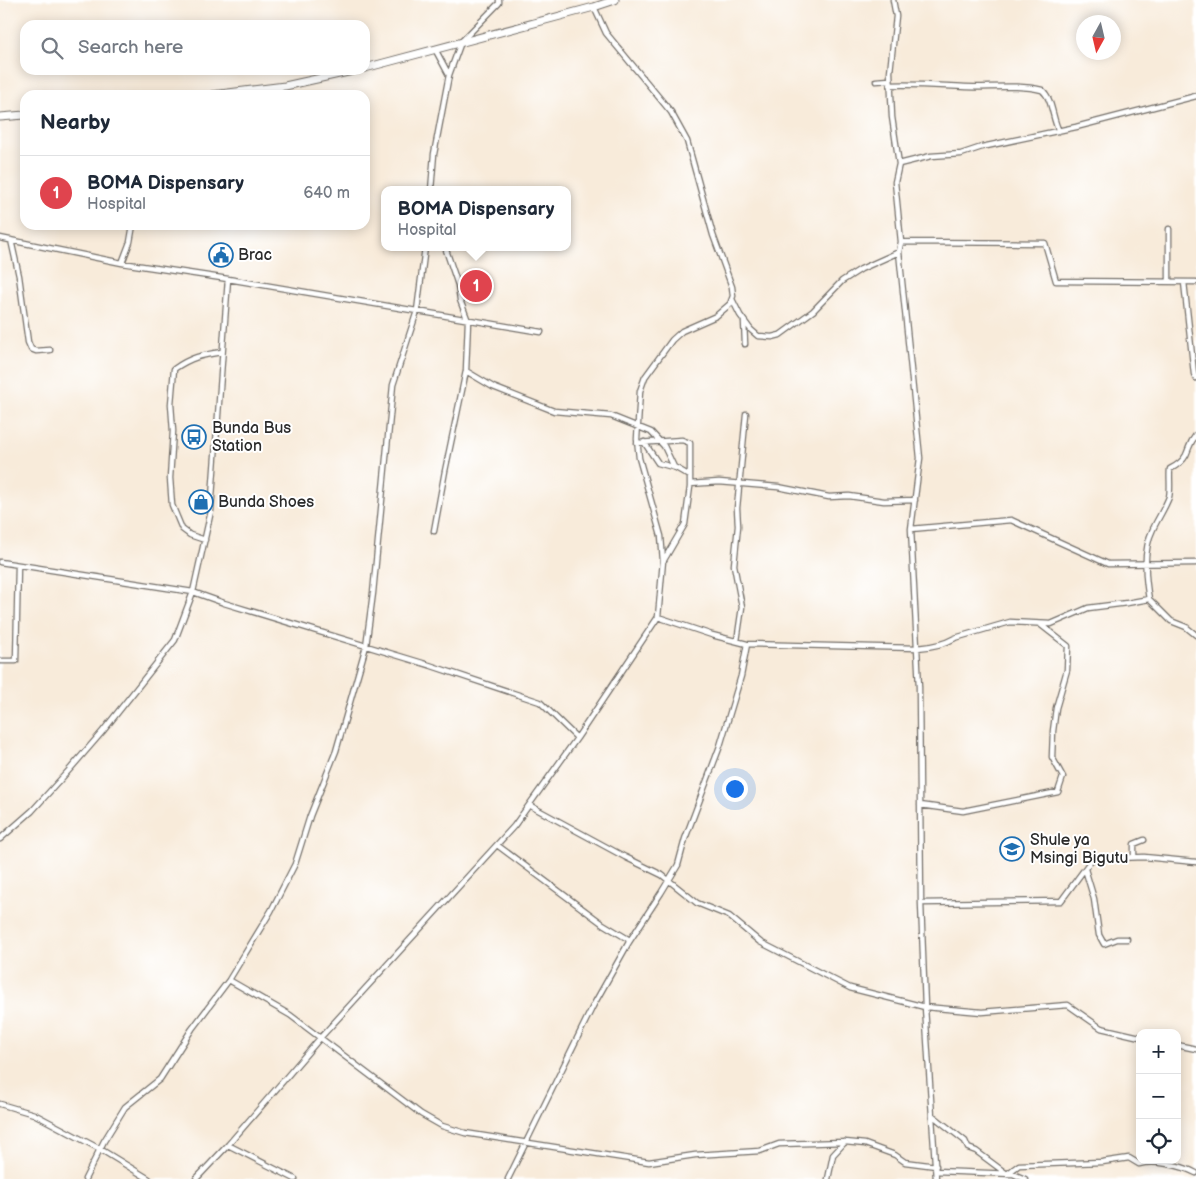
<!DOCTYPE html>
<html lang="en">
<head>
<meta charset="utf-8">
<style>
	:root { --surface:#fff; --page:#f6f6f7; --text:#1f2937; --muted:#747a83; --line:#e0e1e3; --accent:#b45309 }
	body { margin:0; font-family:"Balsamiq Sans",sans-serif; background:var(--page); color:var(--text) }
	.controls { position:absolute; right:15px; bottom:15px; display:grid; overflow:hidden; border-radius:10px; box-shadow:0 2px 12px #0003 }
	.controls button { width:45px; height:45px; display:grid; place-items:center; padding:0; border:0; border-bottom:1px solid var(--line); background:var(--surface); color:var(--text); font:25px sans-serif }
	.compass { position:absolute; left:1076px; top:15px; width:45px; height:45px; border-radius:50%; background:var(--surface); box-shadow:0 2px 12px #0003; rotate:188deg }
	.you { position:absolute; left:734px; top:788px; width:18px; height:18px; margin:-12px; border:4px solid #fff; border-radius:50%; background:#1a73e8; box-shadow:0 0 0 8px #1a73e833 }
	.badge { display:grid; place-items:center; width:32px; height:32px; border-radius:50%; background:var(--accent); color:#fff; font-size:16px; font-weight:700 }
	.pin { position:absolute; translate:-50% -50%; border:2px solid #fff; box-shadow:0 1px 5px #0006 }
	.popup { position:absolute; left:381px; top:186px; width:190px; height:65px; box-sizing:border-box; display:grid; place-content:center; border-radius:10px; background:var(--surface); filter:drop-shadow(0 1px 4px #0005); font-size:16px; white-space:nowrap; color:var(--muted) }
	.popup b { font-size:19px; color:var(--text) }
	.popup::after { content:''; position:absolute; left:50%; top:100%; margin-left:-10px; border:10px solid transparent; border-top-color:var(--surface) }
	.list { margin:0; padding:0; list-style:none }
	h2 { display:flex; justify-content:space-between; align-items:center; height:65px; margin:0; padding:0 20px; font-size:21px }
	h2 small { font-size:16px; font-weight:400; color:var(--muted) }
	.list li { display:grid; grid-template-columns:32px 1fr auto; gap:15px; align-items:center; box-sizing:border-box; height:75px; padding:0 20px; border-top:1px solid var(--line) }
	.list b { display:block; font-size:19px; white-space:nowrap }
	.list p { margin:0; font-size:16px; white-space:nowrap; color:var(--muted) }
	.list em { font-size:16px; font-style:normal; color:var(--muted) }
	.icon { flex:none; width:28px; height:28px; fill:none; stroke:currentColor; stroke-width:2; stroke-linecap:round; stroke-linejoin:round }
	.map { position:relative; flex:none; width:1196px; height:1179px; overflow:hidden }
	.search { position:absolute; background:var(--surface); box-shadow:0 2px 12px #0003; left:20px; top:20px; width:350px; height:55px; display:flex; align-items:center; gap:12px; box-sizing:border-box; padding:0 18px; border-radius:15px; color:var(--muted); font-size:19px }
	.panel { position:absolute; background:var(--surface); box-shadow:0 2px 12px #0003; left:20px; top:90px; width:350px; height:140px; border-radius:15px }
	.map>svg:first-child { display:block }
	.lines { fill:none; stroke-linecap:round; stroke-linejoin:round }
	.minor-casing { stroke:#736e68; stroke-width:7 }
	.secondary-casing { stroke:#736e68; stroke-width:9 }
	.minor { stroke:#fff; stroke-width:4.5 }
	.secondary { stroke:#fff; stroke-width:7 }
	.labels { text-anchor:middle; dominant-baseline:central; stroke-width:4; stroke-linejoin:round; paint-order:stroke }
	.poi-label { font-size:16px; fill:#2b2b2b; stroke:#fff; text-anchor:start }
</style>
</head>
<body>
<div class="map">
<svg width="1196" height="1179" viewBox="0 0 1196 1179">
	<rect width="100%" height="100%" fill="#fff"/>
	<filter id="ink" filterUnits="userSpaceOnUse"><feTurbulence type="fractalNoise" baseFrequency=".02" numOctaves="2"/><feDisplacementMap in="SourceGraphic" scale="10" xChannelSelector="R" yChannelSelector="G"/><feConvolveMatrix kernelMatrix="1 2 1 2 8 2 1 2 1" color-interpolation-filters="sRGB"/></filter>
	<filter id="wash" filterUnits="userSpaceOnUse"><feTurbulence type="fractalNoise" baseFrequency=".0096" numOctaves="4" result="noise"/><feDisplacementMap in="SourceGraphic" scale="20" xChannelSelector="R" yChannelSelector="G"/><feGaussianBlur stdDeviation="1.12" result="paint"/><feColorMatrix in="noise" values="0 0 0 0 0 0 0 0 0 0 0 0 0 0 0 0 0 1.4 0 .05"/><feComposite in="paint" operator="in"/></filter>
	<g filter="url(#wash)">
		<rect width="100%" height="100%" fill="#f8ebda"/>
	</g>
	<g filter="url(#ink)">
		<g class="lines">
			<!-- minor casing -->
			<g class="minor-casing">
				<path id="minor" d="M893,0L896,16L890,72L892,117L899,164L895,182L901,242L899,252L920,458L911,529L919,687L921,903L925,1007L936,1179
					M435,49L449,75
					M876,81L890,80
					M890,85C916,84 940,86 965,87C991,88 1017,84 1042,90C1053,99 1052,119 1059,131
					M899,164L931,156L961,154L982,147L1076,127L1196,96
					M431,190L434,154L449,75L461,42L499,3V0
					M1169,229V282
					M0,238L122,263L228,279L541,332
					M11,240L19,276L28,342L31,349L36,351L50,350
					M901,242L1045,243L1056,281L1196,282
					M445,247L458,285L460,300L468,321L466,371L493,387L554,411L611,416L651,432L664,446L674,467
					M122,263L130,242L133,225
					M1184,282L1194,374L1196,378
					M732,299L740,315L751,330L758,336L772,337L780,335L813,311L842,281L861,269L899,252
					M744,321L745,344
					M644,442L658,463L676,468L690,476
					M637,443L682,440L690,443V487L685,524L664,560
					M690,484L719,482L778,487L829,497L849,496L884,501L915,500
					M911,529L1011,520L1108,564L1196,563
					M434,531L445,471L466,371
					M205,540L190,535L182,529L172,505L170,478L173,431L171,404L174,369C191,357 202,355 222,352
					M0,562L193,592L224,603L429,665L540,702L577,738
					M1149,599C1145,577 1143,549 1153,529C1158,518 1165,508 1169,497C1171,488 1169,478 1170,469C1176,466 1183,461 1186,455C1190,446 1189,444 1196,435
					M658,617L712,635L747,644L917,648C931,647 943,645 955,638L1010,622L1051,624L1088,608L1127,603L1149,599L1171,621L1186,627L1196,635
					M737,641L742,607L734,565L738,526L737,508L746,414
					M0,661H16L18,565
					M529,805L625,857L662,875L697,903L729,916L760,942L850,988L925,1007L982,1012L1068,1005L1101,1028L1140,1037
					M920,805L963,811L1058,792L1063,777L1052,757L1053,731L1056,708L1067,670L1068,646L1041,625
					M0,839L32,811L71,768L103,731L175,640L193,592L211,511L228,279
					M497,845L603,924L628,939L629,942
					M1134,857V844L1144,840
					M1085,869L1094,899L1099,935L1104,944L1117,939H1127
					M921,903L1061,901L1092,859L1144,857L1196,862
					M229,980L290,1015L421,1114L442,1126L465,1133L649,1162L695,1155L760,1151L779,1144L845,1142L865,1144L895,1155L905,1162L936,1166
					M1177,1045L1196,1049
					M0,1104L34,1114L100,1149L149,1179
					M932,1115L965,1141L968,1148L976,1151L1007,1174L1019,1165L1102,1162L1129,1158L1139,1164C1155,1160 1181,1165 1196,1173
					M228,1145L295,1179
					M936,1171L1013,1174L1025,1179
					M85,1179L104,1141L125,1107L160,1079L192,1029L229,980L271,911L295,864L310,816L336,751L366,646L373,593L393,385L417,311L425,247
					M196,1179L228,1145L321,1037L514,826L577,738L658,617L663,561L661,536L639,458L637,439L640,391L645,377L672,340L682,331L716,316L730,304L733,296L732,287L713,235L687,141L671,112L606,33L594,7
					M508,1179L593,1006L629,942L661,893L678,865L685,839L720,746L741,676L747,644
					M828,1179L833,1155L845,1142"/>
			</g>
			<!-- secondary casing -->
			<g class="secondary-casing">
				<path id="secondary" d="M365,68L594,7L615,0
					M212,95L285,86L357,70
					M0,117L25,115"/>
			</g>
			<!-- minor -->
			<use href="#minor" class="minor"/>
			<!-- secondary -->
			<use href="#secondary" class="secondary"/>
		</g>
	</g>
	<!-- icons -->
	<defs>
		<g id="civic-ring" transform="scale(1.25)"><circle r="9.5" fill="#fff" stroke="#1f6fb2" stroke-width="1.5"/><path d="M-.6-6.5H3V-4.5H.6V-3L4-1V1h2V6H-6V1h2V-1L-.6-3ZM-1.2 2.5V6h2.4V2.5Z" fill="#1f6fb2"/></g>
		<g id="bus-ring" transform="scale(1.25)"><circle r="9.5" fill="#fff" stroke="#1f6fb2" stroke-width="1.5"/><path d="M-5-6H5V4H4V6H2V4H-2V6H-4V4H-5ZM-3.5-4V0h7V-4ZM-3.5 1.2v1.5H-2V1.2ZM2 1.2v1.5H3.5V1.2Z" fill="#1f6fb2"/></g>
		<g id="shop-ring" transform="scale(1.25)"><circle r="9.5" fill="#fff" stroke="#1f6fb2" stroke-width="1.5"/><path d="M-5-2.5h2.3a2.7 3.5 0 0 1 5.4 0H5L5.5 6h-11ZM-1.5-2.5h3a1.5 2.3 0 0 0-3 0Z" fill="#1f6fb2"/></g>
		<g id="school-ring" transform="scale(1.25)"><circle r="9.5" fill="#fff" stroke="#1f6fb2" stroke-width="1.5"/><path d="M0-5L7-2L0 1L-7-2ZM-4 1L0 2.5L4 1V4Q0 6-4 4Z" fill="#1f6fb2"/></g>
	</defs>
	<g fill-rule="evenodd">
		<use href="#civic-ring" x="221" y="255"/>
		<use href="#bus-ring" x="194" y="437"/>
		<use href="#shop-ring" x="201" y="502"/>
		<use href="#school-ring" x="1012" y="849"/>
	</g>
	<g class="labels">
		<!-- poi labels -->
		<g class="poi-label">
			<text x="238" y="255">Brac</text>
			<text x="212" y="428">Bunda Bus<tspan x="212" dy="18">Station</tspan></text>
			<text x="218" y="502">Bunda Shoes</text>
			<text x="1030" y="840">Shule ya<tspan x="1030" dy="18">Msingi Bigutu</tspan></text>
		</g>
	</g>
</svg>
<div class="controls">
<button>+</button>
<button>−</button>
<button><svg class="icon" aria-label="locate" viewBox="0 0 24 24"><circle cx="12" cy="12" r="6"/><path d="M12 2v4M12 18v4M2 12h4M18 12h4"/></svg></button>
</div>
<svg class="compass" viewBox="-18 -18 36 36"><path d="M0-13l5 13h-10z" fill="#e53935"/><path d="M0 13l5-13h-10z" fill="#747a83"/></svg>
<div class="you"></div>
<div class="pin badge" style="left:476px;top:286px;background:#e0444e">1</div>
<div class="popup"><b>BOMA Dispensary</b>Hospital</div>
<div class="search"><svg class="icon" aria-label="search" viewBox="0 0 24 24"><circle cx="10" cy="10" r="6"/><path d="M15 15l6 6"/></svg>Search here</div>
<section class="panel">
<h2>Nearby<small></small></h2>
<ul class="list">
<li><span class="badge" style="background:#e0444e">1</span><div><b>BOMA Dispensary</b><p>Hospital</p></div><em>640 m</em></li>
</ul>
</section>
</div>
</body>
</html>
